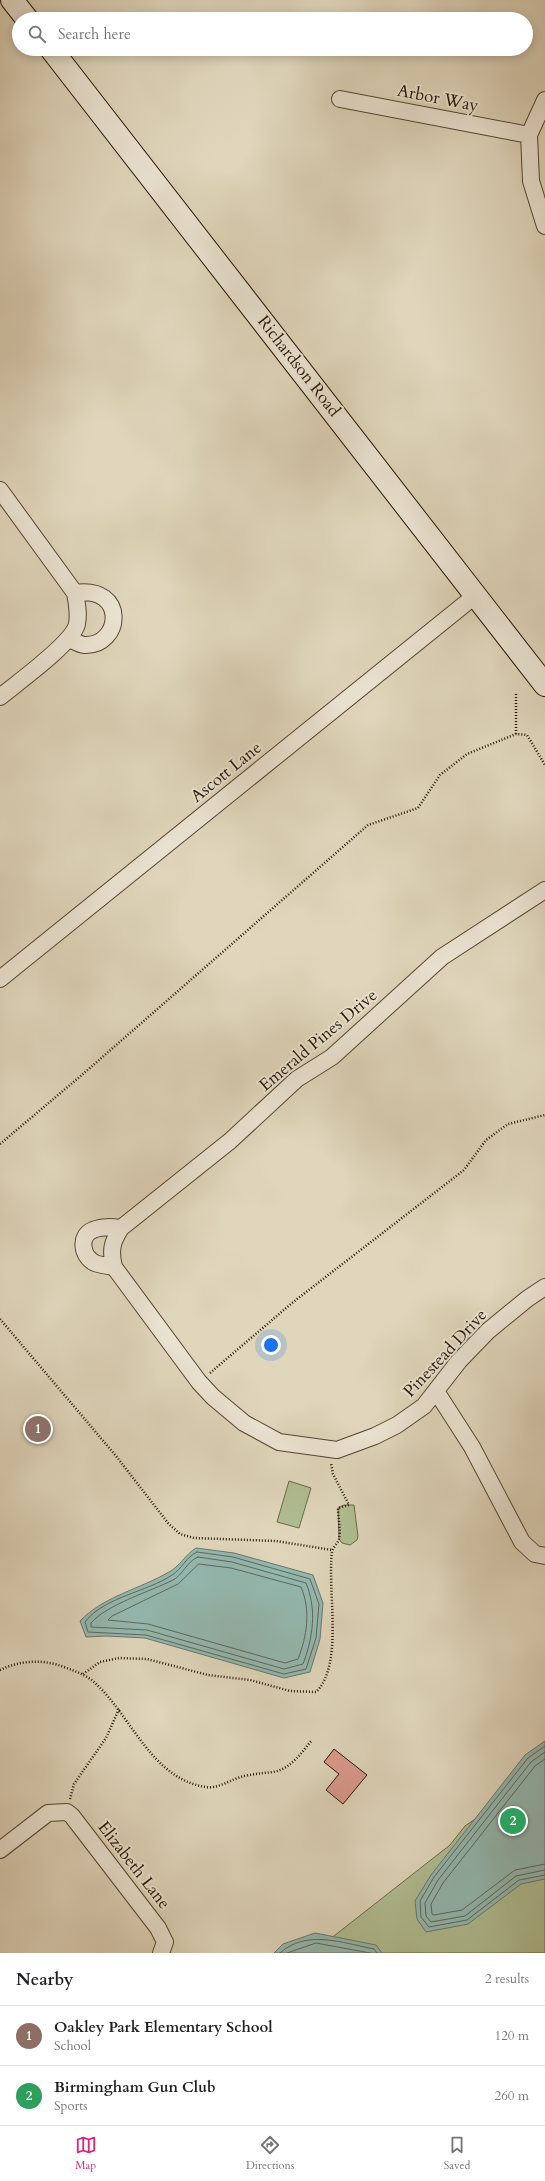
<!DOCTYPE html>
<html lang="en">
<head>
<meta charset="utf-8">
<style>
	:root { --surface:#fff; --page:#f2f2f2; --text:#202124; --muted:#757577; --line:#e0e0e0; --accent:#db2777 }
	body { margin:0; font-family:Cardo,serif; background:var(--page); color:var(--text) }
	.you { position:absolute; left:271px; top:1345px; width:14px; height:14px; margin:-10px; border:3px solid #fff; border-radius:50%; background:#1a73e8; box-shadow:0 0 0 6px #1a73e833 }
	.badge { display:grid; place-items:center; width:26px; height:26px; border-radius:50%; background:var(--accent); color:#fff; font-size:13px; font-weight:700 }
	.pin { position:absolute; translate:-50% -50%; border:2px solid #fff; box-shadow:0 1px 4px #0006 }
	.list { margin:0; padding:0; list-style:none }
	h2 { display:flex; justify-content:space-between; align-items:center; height:52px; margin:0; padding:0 16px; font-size:17px }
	h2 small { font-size:13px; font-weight:400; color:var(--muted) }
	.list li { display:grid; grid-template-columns:26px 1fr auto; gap:12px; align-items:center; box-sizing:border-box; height:60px; padding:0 16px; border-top:1px solid var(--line) }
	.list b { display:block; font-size:15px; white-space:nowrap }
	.list p { margin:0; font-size:13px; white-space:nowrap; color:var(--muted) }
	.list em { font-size:13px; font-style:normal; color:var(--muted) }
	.icon { flex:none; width:22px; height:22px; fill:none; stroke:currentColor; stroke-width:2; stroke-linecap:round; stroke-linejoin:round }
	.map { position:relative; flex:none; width:545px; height:1953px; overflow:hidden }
	.search { position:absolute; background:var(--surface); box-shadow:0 2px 10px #0003; left:12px; right:12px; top:12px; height:44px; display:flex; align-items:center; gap:10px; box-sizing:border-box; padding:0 14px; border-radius:22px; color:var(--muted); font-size:15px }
	.sheet { height:172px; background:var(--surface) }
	nav { display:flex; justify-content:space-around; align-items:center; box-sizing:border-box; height:56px; border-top:1px solid var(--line); background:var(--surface); font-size:11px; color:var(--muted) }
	nav a { display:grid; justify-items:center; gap:2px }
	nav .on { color:var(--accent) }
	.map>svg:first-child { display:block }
	.green { fill:#b0be92; stroke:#6b6a4a }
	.water { fill:#94b9b1; stroke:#68776b }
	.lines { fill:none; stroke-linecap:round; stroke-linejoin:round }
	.shore { stroke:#5d675a; stroke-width:1 }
	.building { fill:#dc9a8e; stroke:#261502 }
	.street-casing { stroke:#544530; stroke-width:18 }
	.secondary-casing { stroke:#261502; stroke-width:24 }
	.path { stroke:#261502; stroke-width:2.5; stroke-dasharray:1 2; stroke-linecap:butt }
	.street { stroke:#ebe4d3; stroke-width:16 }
	.secondary { stroke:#ebe4d3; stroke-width:22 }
	.labels { text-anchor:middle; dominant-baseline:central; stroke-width:4; stroke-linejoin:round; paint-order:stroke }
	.street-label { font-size:17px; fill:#261502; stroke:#ebe4d3 }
</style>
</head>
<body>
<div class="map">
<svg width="545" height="1953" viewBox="0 0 545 1953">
	<rect width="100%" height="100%" fill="#e0d6bc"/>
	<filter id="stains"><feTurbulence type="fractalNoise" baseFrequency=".005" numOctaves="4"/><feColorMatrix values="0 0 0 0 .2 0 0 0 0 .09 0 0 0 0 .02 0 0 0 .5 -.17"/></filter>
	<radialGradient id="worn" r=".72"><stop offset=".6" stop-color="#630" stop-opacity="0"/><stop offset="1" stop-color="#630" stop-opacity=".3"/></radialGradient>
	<!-- green -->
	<path class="green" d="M289,1481L311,1488L299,1528L277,1522Z
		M344,1505H354L358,1536L357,1540L350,1545L342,1543L339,1539L338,1508Z
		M545,1771V1953H309L325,1943L450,1845L465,1826Z"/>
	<!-- water -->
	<path class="water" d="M196,1548L234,1553L313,1575L323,1603L320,1639L310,1672L284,1678L145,1638L106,1636L86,1637L80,1621C104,1596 140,1589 169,1572C179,1567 186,1554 196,1548Z
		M545,1741V1879L521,1884L468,1924L426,1932L417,1919L415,1901L431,1875L525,1755Z
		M315,1933L376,1945L382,1953H274L283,1944Z"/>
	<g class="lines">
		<!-- shore -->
		<path class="shore" d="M197,1552L233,1557L310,1579L319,1604L316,1638L306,1669L284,1674L146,1635L88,1632L85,1622C104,1597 147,1592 172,1575C182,1569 186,1557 197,1552Z
			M198,1557L232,1562L306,1583C317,1609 313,1638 303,1664L284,1669L147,1630L91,1627V1623C106,1605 151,1591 173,1580C183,1575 187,1561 198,1557Z
			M199,1564L231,1568L301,1587C311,1611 307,1636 298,1659L285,1663L148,1624L108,1620L112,1616L178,1584Z
			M545,1746L528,1758L434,1877L420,1901L421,1917L429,1927L467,1920L519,1880L545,1875
			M545,1752L531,1762L438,1880L425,1903L426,1916L431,1922L465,1916L516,1876L545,1870
			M545,1759L535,1766L443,1883L431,1904L432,1914L434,1915L462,1910L515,1870L545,1864
			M280,1953C306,1929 343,1943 374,1949L377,1953
			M287,1953L316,1943L370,1953"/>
	</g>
	<!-- building -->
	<path class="building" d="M334,1749L367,1775L343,1804L326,1790L339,1774L324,1762Z"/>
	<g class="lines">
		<!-- street casing -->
		<g class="street-casing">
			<path id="street" d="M340,99L529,135
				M545,100L529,135L531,181L545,226
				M0,490L75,593C77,604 79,613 77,624C73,643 17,683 0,697
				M69,639C74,641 79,644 84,645C122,647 128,585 75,593
				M545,890L442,957L332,1057L297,1079L230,1141L121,1228C112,1242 110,1250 114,1267L199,1382L213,1397L244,1423L279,1442L337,1450L375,1436L397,1425L424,1406L459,1361L488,1331L527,1299L545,1287
				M0,979L476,595
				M114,1267C108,1266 100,1265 95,1263C82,1257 78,1236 93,1230C102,1226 112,1227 121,1228
				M436,1391L472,1447L522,1542L535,1554L545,1556
				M0,1850L48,1813L67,1812L72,1816L158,1928L165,1942L161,1953"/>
		</g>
		<!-- secondary casing -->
		<g class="secondary-casing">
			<path id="secondary" d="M12,0L27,19
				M51,49L545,685"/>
		</g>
		<!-- path -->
		<path class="path" d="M516,734V694
			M0,1144L83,1074L368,825L418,808L440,775L467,754L516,734L527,735L545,765
			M0,1319L116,1456L168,1523L180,1534L194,1538L276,1541L332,1550
			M210,1373L292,1303L464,1170L486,1140L508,1124L545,1115
			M0,1670C21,1660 43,1659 64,1667C75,1671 86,1675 94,1682C132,1716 151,1779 206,1787C219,1789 231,1779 244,1776C254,1774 263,1773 273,1772C291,1769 302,1752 312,1740
			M83,1674L100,1662L119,1658L147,1659L208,1675L250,1680L290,1691L316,1692C344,1665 327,1590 332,1552C333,1547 338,1543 339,1539C341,1530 338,1517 338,1508L349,1505L333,1474L331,1463
			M70,1799L74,1784L106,1738L119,1709"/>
		<!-- street -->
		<use href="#street" class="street"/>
		<!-- secondary -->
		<use href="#secondary" class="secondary"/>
	</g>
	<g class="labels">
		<!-- street labels -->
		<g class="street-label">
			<text transform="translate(438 98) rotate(11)">Arbor Way</text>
			<text transform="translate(299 366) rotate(52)">Richardson Road</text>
			<text transform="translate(226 772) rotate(-39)">Ascott Lane</text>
			<text transform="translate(318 1040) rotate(-40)">Emerald Pines Drive</text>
			<text transform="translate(445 1353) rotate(-47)">Pinestead Drive</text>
			<text transform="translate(134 1865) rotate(52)">Elizabeth Lane</text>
		</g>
	</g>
	<rect width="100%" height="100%" filter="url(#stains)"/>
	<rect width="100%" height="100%" fill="url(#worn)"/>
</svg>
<div class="you"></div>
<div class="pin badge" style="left:38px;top:1429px;background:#8d6e63">1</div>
<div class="pin badge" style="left:513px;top:1821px;background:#2e9e5b">2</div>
<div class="search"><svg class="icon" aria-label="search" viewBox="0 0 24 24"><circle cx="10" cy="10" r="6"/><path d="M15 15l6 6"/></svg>Search here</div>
</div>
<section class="sheet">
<h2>Nearby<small>2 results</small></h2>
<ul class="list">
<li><span class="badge" style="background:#8d6e63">1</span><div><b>Oakley Park Elementary School</b><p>School</p></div><em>120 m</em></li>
<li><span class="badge" style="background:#2e9e5b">2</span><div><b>Birmingham Gun Club</b><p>Sports</p></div><em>260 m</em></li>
</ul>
</section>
<nav>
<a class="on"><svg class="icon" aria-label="map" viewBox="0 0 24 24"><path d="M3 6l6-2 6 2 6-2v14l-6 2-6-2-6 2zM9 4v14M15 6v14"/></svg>Map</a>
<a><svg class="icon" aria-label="directions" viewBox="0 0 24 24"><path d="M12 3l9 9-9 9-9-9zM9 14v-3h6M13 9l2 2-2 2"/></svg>Directions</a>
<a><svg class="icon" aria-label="saved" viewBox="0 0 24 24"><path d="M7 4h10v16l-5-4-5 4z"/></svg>Saved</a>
</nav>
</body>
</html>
